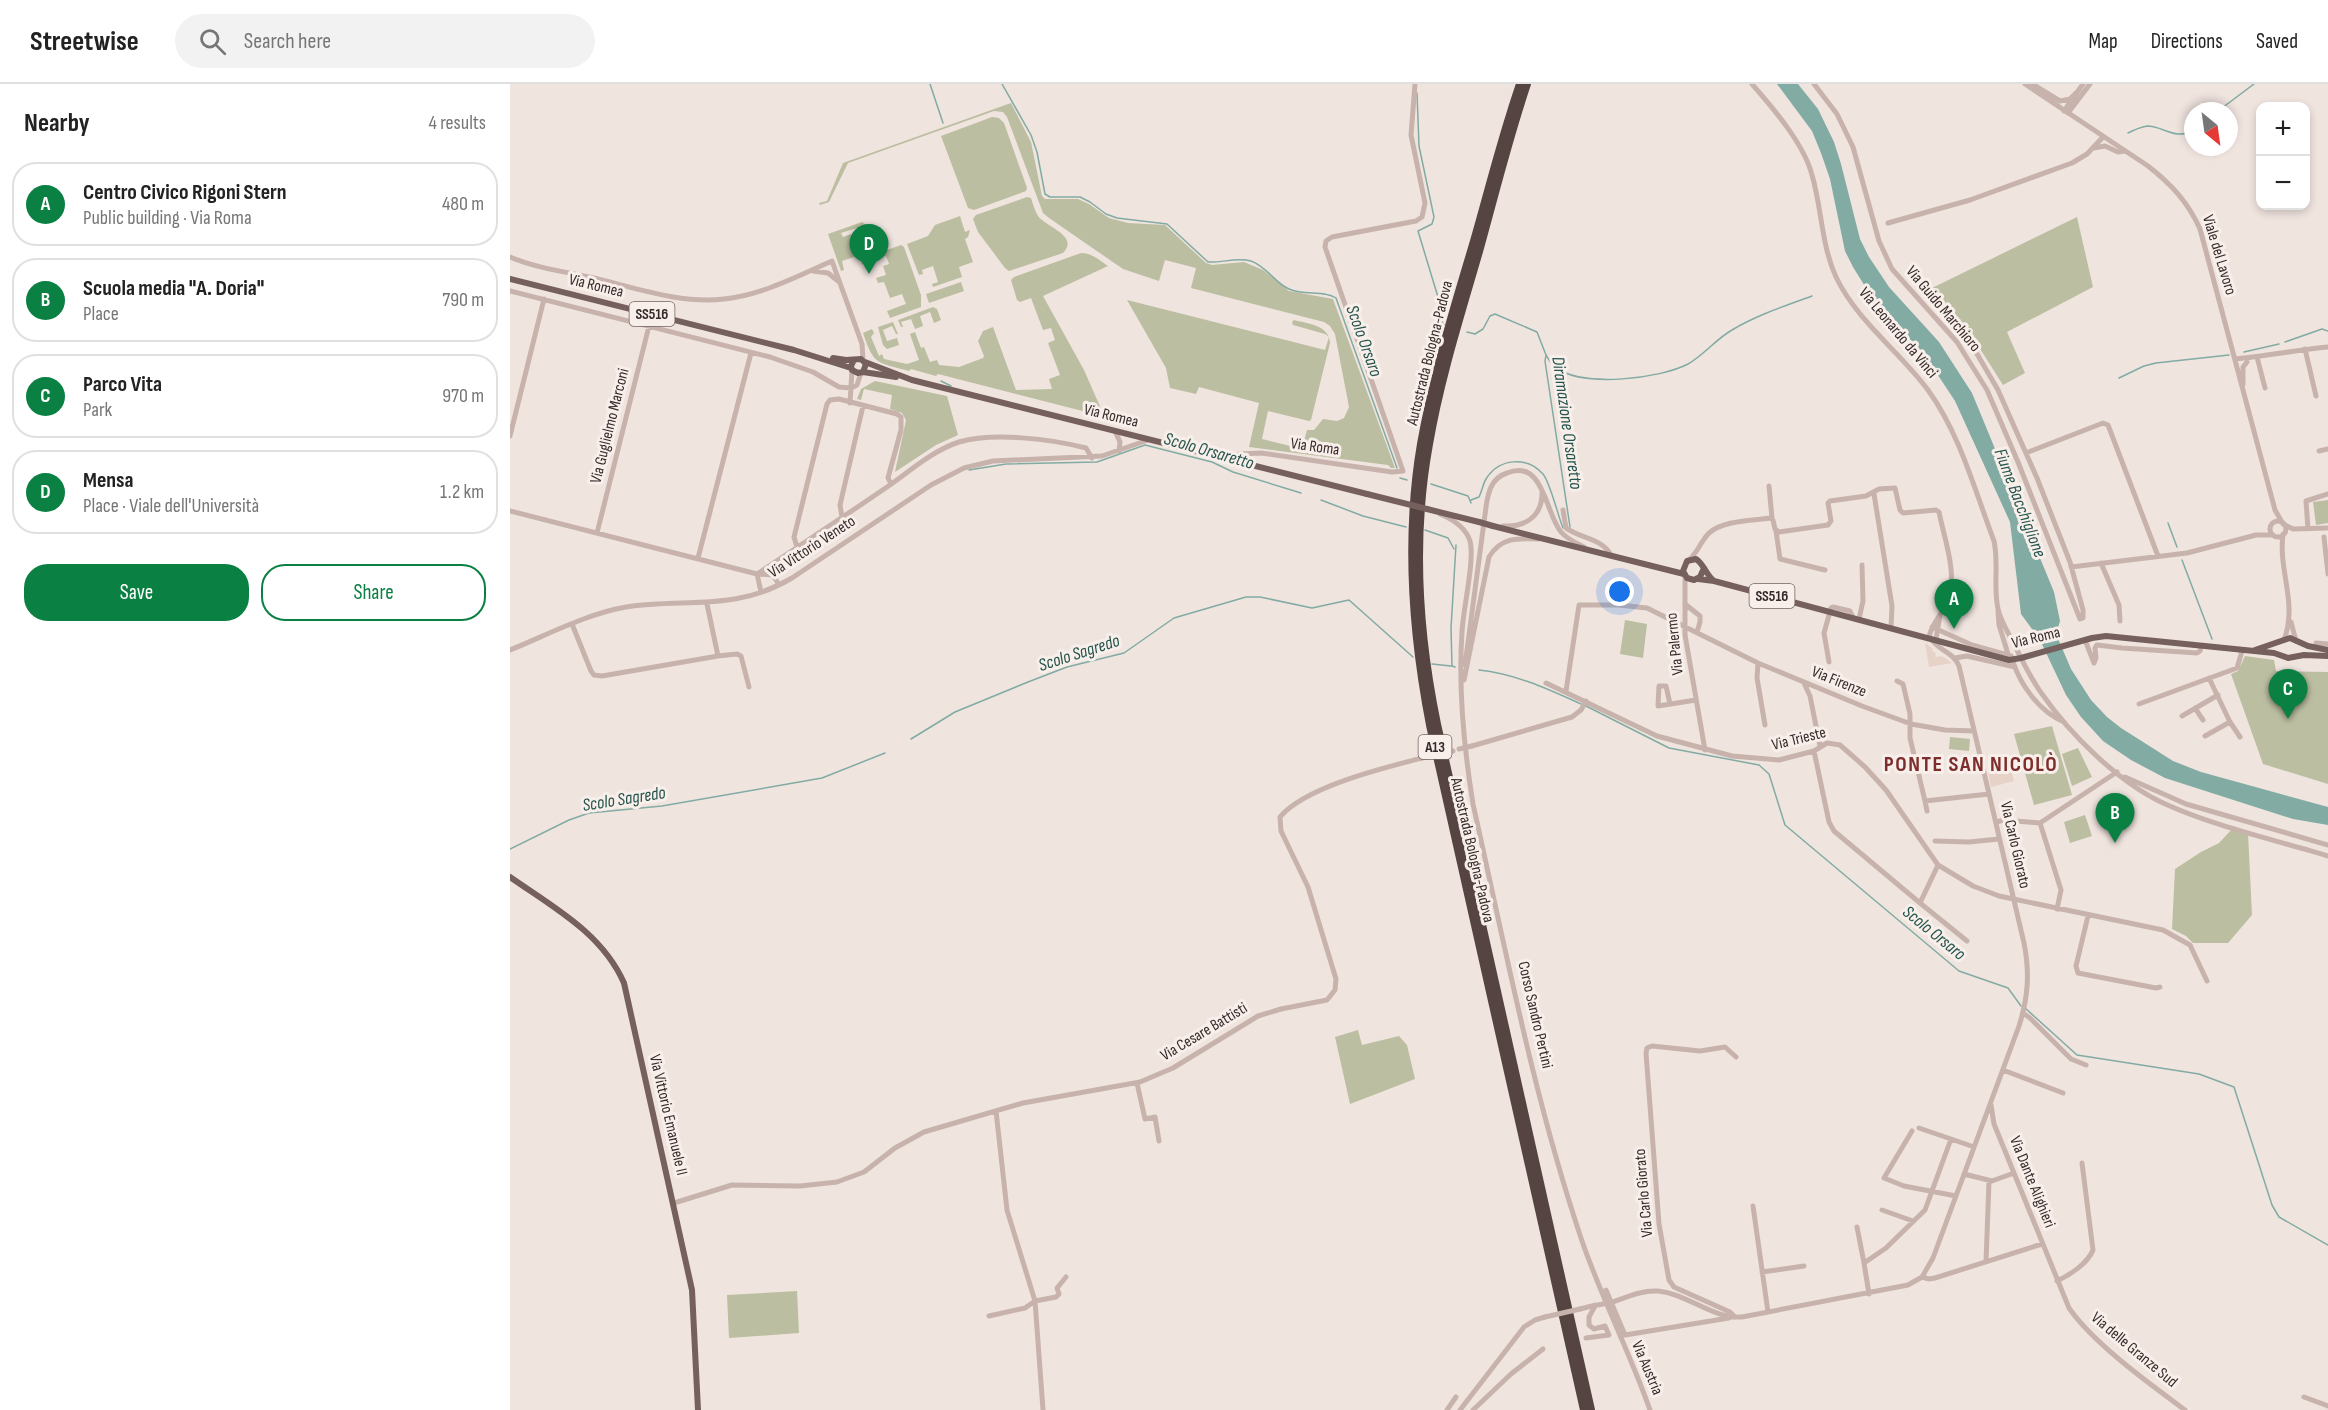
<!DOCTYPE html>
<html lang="en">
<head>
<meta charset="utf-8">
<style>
	:root { --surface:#fff; --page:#f2f2f2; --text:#222; --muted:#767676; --line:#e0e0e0; --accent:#0b8043 }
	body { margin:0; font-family:"Sofia Sans Condensed",sans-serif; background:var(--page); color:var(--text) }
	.controls { position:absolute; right:18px; top:18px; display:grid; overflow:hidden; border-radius:12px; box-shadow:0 3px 9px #0003 }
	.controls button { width:54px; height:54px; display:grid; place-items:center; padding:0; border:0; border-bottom:2px solid var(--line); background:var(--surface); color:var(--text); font:30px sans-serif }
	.compass { position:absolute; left:1674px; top:18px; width:54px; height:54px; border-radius:50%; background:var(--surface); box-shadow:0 3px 9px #0003; rotate:151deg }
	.you { position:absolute; left:1110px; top:508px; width:21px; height:21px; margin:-15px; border:4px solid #fff; border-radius:50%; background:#1a73e8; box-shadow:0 0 0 9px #1a73e833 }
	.badge { display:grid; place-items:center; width:39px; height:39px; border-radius:50%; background:var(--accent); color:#fff; font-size:20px; font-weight:700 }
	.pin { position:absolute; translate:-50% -50px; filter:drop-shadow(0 2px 3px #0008) }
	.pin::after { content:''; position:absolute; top:32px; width:21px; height:18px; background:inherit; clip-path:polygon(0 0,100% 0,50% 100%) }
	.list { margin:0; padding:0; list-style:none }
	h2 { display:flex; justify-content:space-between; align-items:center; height:78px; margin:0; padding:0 24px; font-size:26px }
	h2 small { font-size:20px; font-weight:400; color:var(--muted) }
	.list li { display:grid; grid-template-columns:39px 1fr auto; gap:18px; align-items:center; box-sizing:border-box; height:84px; margin:0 12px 12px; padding:0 12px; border:2px solid var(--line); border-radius:24px }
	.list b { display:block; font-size:22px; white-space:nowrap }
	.list p { margin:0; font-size:20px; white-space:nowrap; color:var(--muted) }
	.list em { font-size:20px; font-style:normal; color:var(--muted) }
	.actions { display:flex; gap:12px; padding:18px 24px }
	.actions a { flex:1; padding:14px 0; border:2px solid var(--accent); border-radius:24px; text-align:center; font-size:21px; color:var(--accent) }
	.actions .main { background:var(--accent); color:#fff }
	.icon { flex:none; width:33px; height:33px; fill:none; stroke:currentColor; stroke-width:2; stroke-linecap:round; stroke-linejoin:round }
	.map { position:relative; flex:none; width:1818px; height:1326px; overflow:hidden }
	header { display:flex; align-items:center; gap:36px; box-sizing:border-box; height:84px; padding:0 30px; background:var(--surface); border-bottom:2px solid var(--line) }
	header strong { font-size:28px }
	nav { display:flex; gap:33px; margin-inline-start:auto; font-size:21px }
	.search { width:420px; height:54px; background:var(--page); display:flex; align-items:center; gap:15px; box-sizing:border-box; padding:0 21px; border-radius:33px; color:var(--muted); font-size:22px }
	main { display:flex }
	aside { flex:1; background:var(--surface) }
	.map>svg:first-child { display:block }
	.green { fill:#bbbea0 }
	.plaza { fill:#e7d2c8 }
	.water { fill:#81aba3 }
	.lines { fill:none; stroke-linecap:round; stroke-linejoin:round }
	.stream { stroke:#81aba3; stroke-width:1.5 }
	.minor { stroke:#c7b3ac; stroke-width:5 }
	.major { stroke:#76605d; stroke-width:6 }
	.highway { stroke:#564442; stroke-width:8 }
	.minor-bridge { stroke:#c7b3ac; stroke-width:5 }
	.major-bridge { stroke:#76605d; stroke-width:6 }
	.labels { text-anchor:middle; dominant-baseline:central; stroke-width:6; stroke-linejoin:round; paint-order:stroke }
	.shield { fill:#f8efeb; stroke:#706664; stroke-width:1.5 }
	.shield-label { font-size:15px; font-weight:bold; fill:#362b2a }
	.street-label { font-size:16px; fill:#362b2a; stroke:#f8efeb }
	.water-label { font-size:18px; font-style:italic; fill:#24544c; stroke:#f8efeb }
	.district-label { font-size:22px; font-weight:bold; letter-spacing:1.5px; fill:#7d2d2b; stroke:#f8efeb }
</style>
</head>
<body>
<header>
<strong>Streetwise</strong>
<div class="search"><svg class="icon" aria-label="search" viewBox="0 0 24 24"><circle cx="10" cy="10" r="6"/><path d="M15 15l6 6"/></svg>Search here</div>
<nav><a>Map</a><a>Directions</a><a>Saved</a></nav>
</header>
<main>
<aside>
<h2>Nearby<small>4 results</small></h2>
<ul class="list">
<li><span class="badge">A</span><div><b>Centro Civico Rigoni Stern</b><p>Public building · Via Roma</p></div><em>480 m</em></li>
<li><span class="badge">B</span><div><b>Scuola media &quot;A. Doria&quot;</b><p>Place</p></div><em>790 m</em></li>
<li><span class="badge">C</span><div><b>Parco Vita</b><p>Park</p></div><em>970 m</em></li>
<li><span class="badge">D</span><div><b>Mensa</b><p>Place · Viale dell'Università</p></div><em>1.2 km</em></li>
</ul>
<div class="actions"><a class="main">Save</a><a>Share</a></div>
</aside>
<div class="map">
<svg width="1818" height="1326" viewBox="0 0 1818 1326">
	<rect width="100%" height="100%" fill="#f0e4df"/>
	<!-- green -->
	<path class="green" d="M501,19L521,58L532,112L535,115H568L579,120L599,134L618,139L655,141L696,179L702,181L734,178L753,186L779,207L823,215L885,384H881L878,381L739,363L749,319L689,303L686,310L660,304L656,284L617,216L815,266L819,253L815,250L783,241L782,238L784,236C799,240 819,241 820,259L801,336L799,337L758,327L752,355L792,365L797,346H804L813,335L827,337L834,334L839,323L825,250L820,242L814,238L681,204L686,184L655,176L649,197L613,185L539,134L533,129L497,33L493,28L484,27L338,79L319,118L310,121L309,119L317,117L333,79Z
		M482,33L489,34L494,39L517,104L516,107L464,126L458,124L431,52Z
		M517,113L521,114C523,120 525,127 528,132C536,143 570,152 553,169L499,187L495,184L468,148L463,135L466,131Z
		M450,132L455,148L460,146L458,153L455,155L463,178L449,183L452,193L423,203L422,200L428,198L423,182L412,186L413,190L409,191L397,160L418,152L425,141Z
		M1567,133L1583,203L1497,248L1515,289L1493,301L1467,260L1420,205Z
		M352,138L355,140L366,170L391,161L394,163L411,211V223L380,234L377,227L396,220L392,210L380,214L374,198L368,199L366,194L376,191L373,182L379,180L376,172L352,180L349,171L355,168L347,144L331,149L333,153L341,150L347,172L332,177L334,186L331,187L318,150Z
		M571,169C582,169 589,176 598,182L533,212L574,286L592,327L588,331L428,290L426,292L401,285L399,287C367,278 364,282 353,249L362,245L364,249L361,253L369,272L372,270L374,275L397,280L409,276L400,250L405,248L411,264L414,263L420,278L427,276L429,281L449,283L473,274L474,272L468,257L473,247L483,243L506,306L542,305L539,295L550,291L538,259L545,256L541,244L533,246L521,214L510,218L507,216L501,196L504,193Z
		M451,198L454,207L419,219L416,210Z
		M423,223L427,225L431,236L424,239L420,228L410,232L413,242L405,245L401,235L391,238L393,243H391L388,236Z
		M383,238L388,250H386L382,242L373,246L377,257L387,254L389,261L377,265L373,261L368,243Z
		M365,297L437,312L448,351L426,361L385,388L396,336L392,329L380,325L382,311L354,305L351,316L347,315L351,305Z
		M1818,416V439L1806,441L1803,418Z
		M1115,536L1137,540L1133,574L1110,570Z
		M1735,572L1764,576L1766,587L1818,588V700L1753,680L1721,590L1728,587Z
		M1542,642L1562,711L1524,721L1504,650Z
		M1440,653L1460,655L1459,667L1439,665Z
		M1568,664L1582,693L1562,702L1552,670Z
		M1575,731L1582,752L1560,759L1554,738Z
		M1723,744L1738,749L1742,831L1718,859H1683L1676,852L1662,845L1665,785L1691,768L1709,759Z
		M848,946L852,961L889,952L897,961L905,995L840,1020L825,953Z
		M287,1207L289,1249L219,1254L217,1211Z"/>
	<!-- plaza -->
	<path class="plaza" d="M1415,559L1422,564L1423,568H1425L1426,573L1432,572L1442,579L1419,583Z
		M1500,683L1504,697L1481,703L1478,688Z"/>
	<!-- water -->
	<path class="water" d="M1267,0H1288L1308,25L1324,58L1331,80L1350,155L1359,173L1379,203L1429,258L1462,309L1544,508L1550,537L1546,550L1561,585L1581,616L1597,633L1611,644L1663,677L1691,688L1818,723V741L1783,735L1655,694L1621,676L1593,657L1571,633L1556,611L1530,556L1511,530L1500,438L1445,317L1416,273L1361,212L1343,183L1335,167L1320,95L1311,69L1302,47Z"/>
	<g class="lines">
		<!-- stream -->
		<path class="stream" d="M420,0L433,39
			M492,0L521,51L527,68L535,110L540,113H570L580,118L596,130L607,134L657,140L698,178C712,179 727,173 741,177C756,182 765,199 779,205C794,212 814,206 826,214L887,384
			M907,9L909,62L924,133L922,140L908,147L931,223L930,235L934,241
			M1708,27L1744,0
			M1618,49C1624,46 1631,43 1637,42C1654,42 1665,57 1683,46
			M957,248L965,250L973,245L980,232L985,230L1027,248L1036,271L1035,277L1060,443
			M1775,258L1812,245L1818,247
			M1734,268L1769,260
			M1036,271C1039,276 1042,282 1048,285C1076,303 1149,295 1178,280C1194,271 1206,255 1222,246C1247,231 1275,222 1302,212
			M1609,294L1634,282L1646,279L1719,271
			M431,297L441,302
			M459,386L496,380L587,378L635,361L702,378L723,388L791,409
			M890,394L897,396
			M921,400L958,412L961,419
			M811,416L853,432L896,443
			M961,416L969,413C972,407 973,400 976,395C989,374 1017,372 1033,390C1040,398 1048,432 1053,444
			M1658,439L1667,463
			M915,446L938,454L944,465
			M1672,476L1702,555
			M922,580L941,582
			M945,583L942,582L941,544L946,461
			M969,586C1006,590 1038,605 1071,620
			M1076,622L1159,664L1249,681L1259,690L1275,741L1449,887L1498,904L1511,922
			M401,655L445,628L518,598L557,583L614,569L664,534L736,513H750L802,524L839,516L903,573
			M0,765L59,736L79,729L152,722L312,694L375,669
			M1515,924L1567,971L1689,990L1724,1003L1762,1121L1769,1133L1818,1161"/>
		<!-- minor -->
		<path class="minor" d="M1242,0C1263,24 1294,60 1302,91C1312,125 1311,160 1326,193C1347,237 1390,268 1418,306C1450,350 1465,407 1484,457C1489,479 1483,502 1488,525C1491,538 1499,550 1505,562C1513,578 1521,595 1532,610C1560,650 1608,698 1653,719C1703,742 1765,756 1818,772
			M1304,0L1327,30L1343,63L1369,157L1382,185L1447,258L1477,306L1508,378L1570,535
			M1515,0L1638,82C1661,100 1678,118 1690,145L1765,426L1772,438
			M1518,1H1524L1550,17L1560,15L1569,6
			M1554,27L1573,0
			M1558,29L1580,0
			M1584,64L1595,62L1608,68L1615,67
			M1378,139L1460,116L1562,79L1577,70L1593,53
			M0,173C26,184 57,188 84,194C126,204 171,220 214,215C252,211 288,192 322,177L352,260L353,276
			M303,187L318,189L328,197
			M0,207L260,273L303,288L329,303L341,304
			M1418,208L1463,263L1488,306L1527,394L1560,478L1573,526V534L1570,535
			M1795,265L1806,312
			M1747,273L1755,304
			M1725,275C1756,272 1787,266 1818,263
			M1733,300V283L1737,278
			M341,304L347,301L351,289
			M340,319L342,286
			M605,347L610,358L609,367
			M0,352L34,215
			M1809,367L1818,365
			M1516,369L1593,339L1598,341L1648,472
			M720,376L729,370L751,369L882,388L893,387L815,163L816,157L822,153L906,137L912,133L915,119L901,51L905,0
			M1259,402L1262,434
			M1364,410L1382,522L1381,543
			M1053,426L1056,444C1069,454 1092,454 1101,471
			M0,427L247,490L263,491L269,501
			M930,430C942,435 956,444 960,457C965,476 953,525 952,548C948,605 954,664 963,720C996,867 1024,1015 1072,1157C1092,1215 1120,1269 1140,1326
			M332,433L330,421L353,322
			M1760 445a8 8 0 1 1 16 0a8 8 0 1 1-16 0Z
			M1773,440L1783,445L1818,444
			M993,442C1015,443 1032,433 1032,409
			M1798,445L1796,417L1818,410
			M1266,447L1270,475L1315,486
			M87,449L139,242
			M1773,450C1768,487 1788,519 1774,556
			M1814,453L1818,490
			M287,463L284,453L317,320L320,316L329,315L387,330L391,333V346L378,394L381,400
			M188,474L241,269
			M1179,476C1188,468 1191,457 1199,449C1214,436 1241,437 1260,434L1263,436L1265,445L1269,448L1318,441L1321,437L1318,419L1320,417L1356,412L1369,405L1385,404L1390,426L1393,429L1426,426L1429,428C1434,454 1448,490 1438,516C1433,530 1422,538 1419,553
			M1591,479L1609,521L1610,537
			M1561,483L1677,469L1746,451H1763
			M247,490C291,461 336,431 380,401C401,386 424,366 449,358C484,348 541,355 576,364L582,374
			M247,490L251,508
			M1175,492V551L1195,666
			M1175,520L1190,532V538L1187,548
			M1488,527L1489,541L1498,570
			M1349,535L1353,517L1352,481
			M1781,538L1786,557
			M62,540L81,587L84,591L92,592L208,572L197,520
			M1422,543L1462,561L1501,572
			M1426,555L1430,531
			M1575,556L1584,579
			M1806,559L1818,560
			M0,566C37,551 76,530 116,523C176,514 225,528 282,494L421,401L454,384L483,377L592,372L638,356
			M208,572L227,570L231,572L239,603
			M1445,574L1457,572L1505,583
			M1319,578L1314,549L1321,524L1323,523L1340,527L1343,533
			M1503,578C1511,602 1530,628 1554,638
			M1248,579L1247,594L1255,641
			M1584,579L1586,574L1585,564L1587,561L1612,564L1687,569L1690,567L1691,563
			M955,581L976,423C978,409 981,394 997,389C1034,374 1035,429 1051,448C1057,455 1066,459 1074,463
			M1699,594L1720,638L1730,653
			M954,596L979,473C991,453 1008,454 1029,455
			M1387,597L1393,600L1400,630V654L1415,717L1479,710
			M1036,599L1147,652L1222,672L1269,676L1304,667L1317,659L1330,661L1355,683L1376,706L1428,781L1463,802L1489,812L1653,846L1680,861L1697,897
			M1294,599L1300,612L1310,662
			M1056,607L1069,521H1109L1137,524L1248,579L1352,622L1401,640L1435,646L1464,647
			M1160,620L1156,602H1149L1148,622L1186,616
			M1629,620L1727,584L1732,567
			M1685,624L1693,636
			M1672,632L1708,611
			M1695,652L1720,638
			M962,662L1062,633L1071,626L1076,617
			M1304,667L1319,738L1324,747L1410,819L1428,781
			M1615,693L1676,720L1818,761
			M1415,717L1417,727
			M1486,738L1494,736L1530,739L1607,688
			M1530,739L1551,806L1547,825
			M1425,757L1459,758L1489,755
			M1410,819L1457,857
			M1578,832L1566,882L1568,889L1646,904L1650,903
			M1513,929L1520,934L1561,975L1576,981
			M1493,986L1553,1009
			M627,999L635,1035L645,1033L649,1057
			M1481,1021L1484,1040L1559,1224C1584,1260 1640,1300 1675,1326
			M486,1027L497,1126L525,1217L533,1326
			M1409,1044L1441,1055
			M1402,1047L1374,1094L1394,1102L1446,1112
			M1454,1090L1482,1097L1504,1089
			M164,1119L222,1101L290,1102L327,1098L354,1088L385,1064L414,1048L513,1019L630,998L663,984L748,932L771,925L817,916L825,906L826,895L798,803L771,747L770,733C795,703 873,684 912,674
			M1243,1122L1258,1228
			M1372,1126L1403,1137
			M1347,1143L1354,1179
			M1476,1178L1479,1097
			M1252,1188L1294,1182
			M1412,1193L1419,1195L1425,1194L1532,1160
			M1547,1197C1560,1191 1578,1179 1583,1166L1572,1079
			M1096,1206L1115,1251L1219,1234
			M1359,1210L1354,1179L1376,1164L1415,1126L1441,1055L1464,1063
			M1103,1218C1117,1213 1132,1206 1148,1207C1178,1210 1202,1235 1232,1233L1398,1201L1412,1193L1423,1174L1509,942C1518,914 1520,889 1514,859L1449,582C1443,567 1427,567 1420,553
			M1070,1225L1086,1221
			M479,1232L515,1224L525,1217L546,1213L549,1210L547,1204L556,1193
			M1225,1233L1220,1228L1164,1203L1159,1196L1149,1140L1136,969L1137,964L1142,962L1190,967L1215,963L1226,973
			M1076,1254L1099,1251L1095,1242L1084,1245L1079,1241V1233L1085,1222
			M1794,1313L1818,1322
			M937,1326L946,1313
			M950,1326L1014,1243L1025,1236L1035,1233
			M963,1326L1001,1290L1033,1265"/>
		<!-- major -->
		<path class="major" d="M0,195L284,266L341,284
			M323,274L336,276L351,275L356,280L353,288L348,289L342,286L341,282L344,276
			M355,278L402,296L857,410
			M353,288L386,293
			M917,425L969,438
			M983,442L1174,490
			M1194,484L1190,493L1184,496L1177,494L1173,487L1177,477L1186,475C1194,480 1196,491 1204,497
			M1188,495L1204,497L1499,576L1511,574L1582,554L1596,552L1764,569L1778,574L1794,571L1818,572
			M1745,566L1780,554L1798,562L1818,566
			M0,793C43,823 92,849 114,899L182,1206L188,1326"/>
		<!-- highway -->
		<path class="highway" d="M1010,0C992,52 979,105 964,157C944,224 923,292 911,360C895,454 902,548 920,641L1074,1326
			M1017,0C998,56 984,114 968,171C950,233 930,296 919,360C902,453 908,548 927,640L1081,1326"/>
		<!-- minor-bridge -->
		<path class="minor-bridge" d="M949,665L962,662
			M912,674L943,667
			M1088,1221L1103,1218
			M1035,1233L1070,1225"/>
		<!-- major-bridge -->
		<path class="major-bridge" d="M857,410L917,425
			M969,438L983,442"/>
	</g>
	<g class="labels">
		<!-- shield labels -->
		<g class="shield">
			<rect x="119.5" y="218" width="45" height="24" rx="4.5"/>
			<rect x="1239.5" y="500" width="45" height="24" rx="4.5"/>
			<rect x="908.5" y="651" width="33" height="24" rx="4.5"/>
		</g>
		<g class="shield-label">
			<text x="142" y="230">SS516</text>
			<text x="1262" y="512">SS516</text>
			<text x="925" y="663">A13</text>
		</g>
		<!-- street labels -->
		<g class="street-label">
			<text transform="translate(1709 171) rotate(73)">Viale del Lavoro</text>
			<text transform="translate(86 202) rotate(14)">Via Romea</text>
			<text transform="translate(1433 225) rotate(50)">Via Guido Marchioro</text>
			<text transform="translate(1388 249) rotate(50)">Via Leonardo da Vinci</text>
			<text transform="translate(920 269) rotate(-76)">Autostrada Bologna-Padova</text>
			<text transform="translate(601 332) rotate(14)">Via Romea</text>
			<text transform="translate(100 342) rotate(-76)">Via Guglielmo Marconi</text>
			<text transform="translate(805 363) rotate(8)">Via Roma</text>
			<text transform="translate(302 463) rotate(-33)">Via Vittorio Veneto</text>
			<text transform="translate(1526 554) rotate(-14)">Via Roma</text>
			<text transform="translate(1165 560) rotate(-96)">Via Palermo</text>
			<text transform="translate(1329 598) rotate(22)">Via Firenze</text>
			<text transform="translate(1289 655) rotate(-14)">Via Trieste</text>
			<text transform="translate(1505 761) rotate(77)">Via Carlo Giorato</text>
			<text transform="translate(962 766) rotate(77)">Autostrada Bologna-Padova</text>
			<text transform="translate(1025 931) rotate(77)">Corso Sandro Pertini</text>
			<text transform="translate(694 948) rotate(-31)">Via Cesare Battisti</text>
			<text transform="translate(158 1031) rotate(77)">Via Vittorio Emanuele II</text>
			<text transform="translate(1522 1098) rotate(68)">Via Dante Alighieri</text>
			<text transform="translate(1134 1109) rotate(-95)">Via Carlo Giorato</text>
			<text transform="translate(1624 1266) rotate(40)">Via delle Granze Sud</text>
			<text transform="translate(1137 1284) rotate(67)">Via Austria</text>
		</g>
		<!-- water labels -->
		<g class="water-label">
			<text transform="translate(854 257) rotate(70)">Scolo Orsaro</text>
			<text transform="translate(1057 339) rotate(82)">Diramazione Orsaretto</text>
			<text transform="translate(699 367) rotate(16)">Scolo Orsaretto</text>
			<text transform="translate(1510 419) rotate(69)">Fiume Bacchiglione</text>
			<text transform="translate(569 569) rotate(-18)">Scolo Sagredo</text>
			<text transform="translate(114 715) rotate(-9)">Scolo Sagredo</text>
			<text transform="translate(1424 849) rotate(39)">Scolo Orsaro</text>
		</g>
		<!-- district labels -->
		<g class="district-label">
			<text x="1461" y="680">PONTE SAN NICOLÒ</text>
		</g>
	</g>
</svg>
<div class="controls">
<button>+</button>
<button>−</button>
</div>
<svg class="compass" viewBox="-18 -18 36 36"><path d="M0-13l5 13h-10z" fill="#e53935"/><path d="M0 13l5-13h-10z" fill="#767676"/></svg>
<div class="you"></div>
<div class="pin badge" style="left:1444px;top:545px">A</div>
<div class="pin badge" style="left:1605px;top:759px">B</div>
<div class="pin badge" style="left:1778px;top:635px">C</div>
<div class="pin badge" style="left:359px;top:190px">D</div>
</div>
</main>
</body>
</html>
